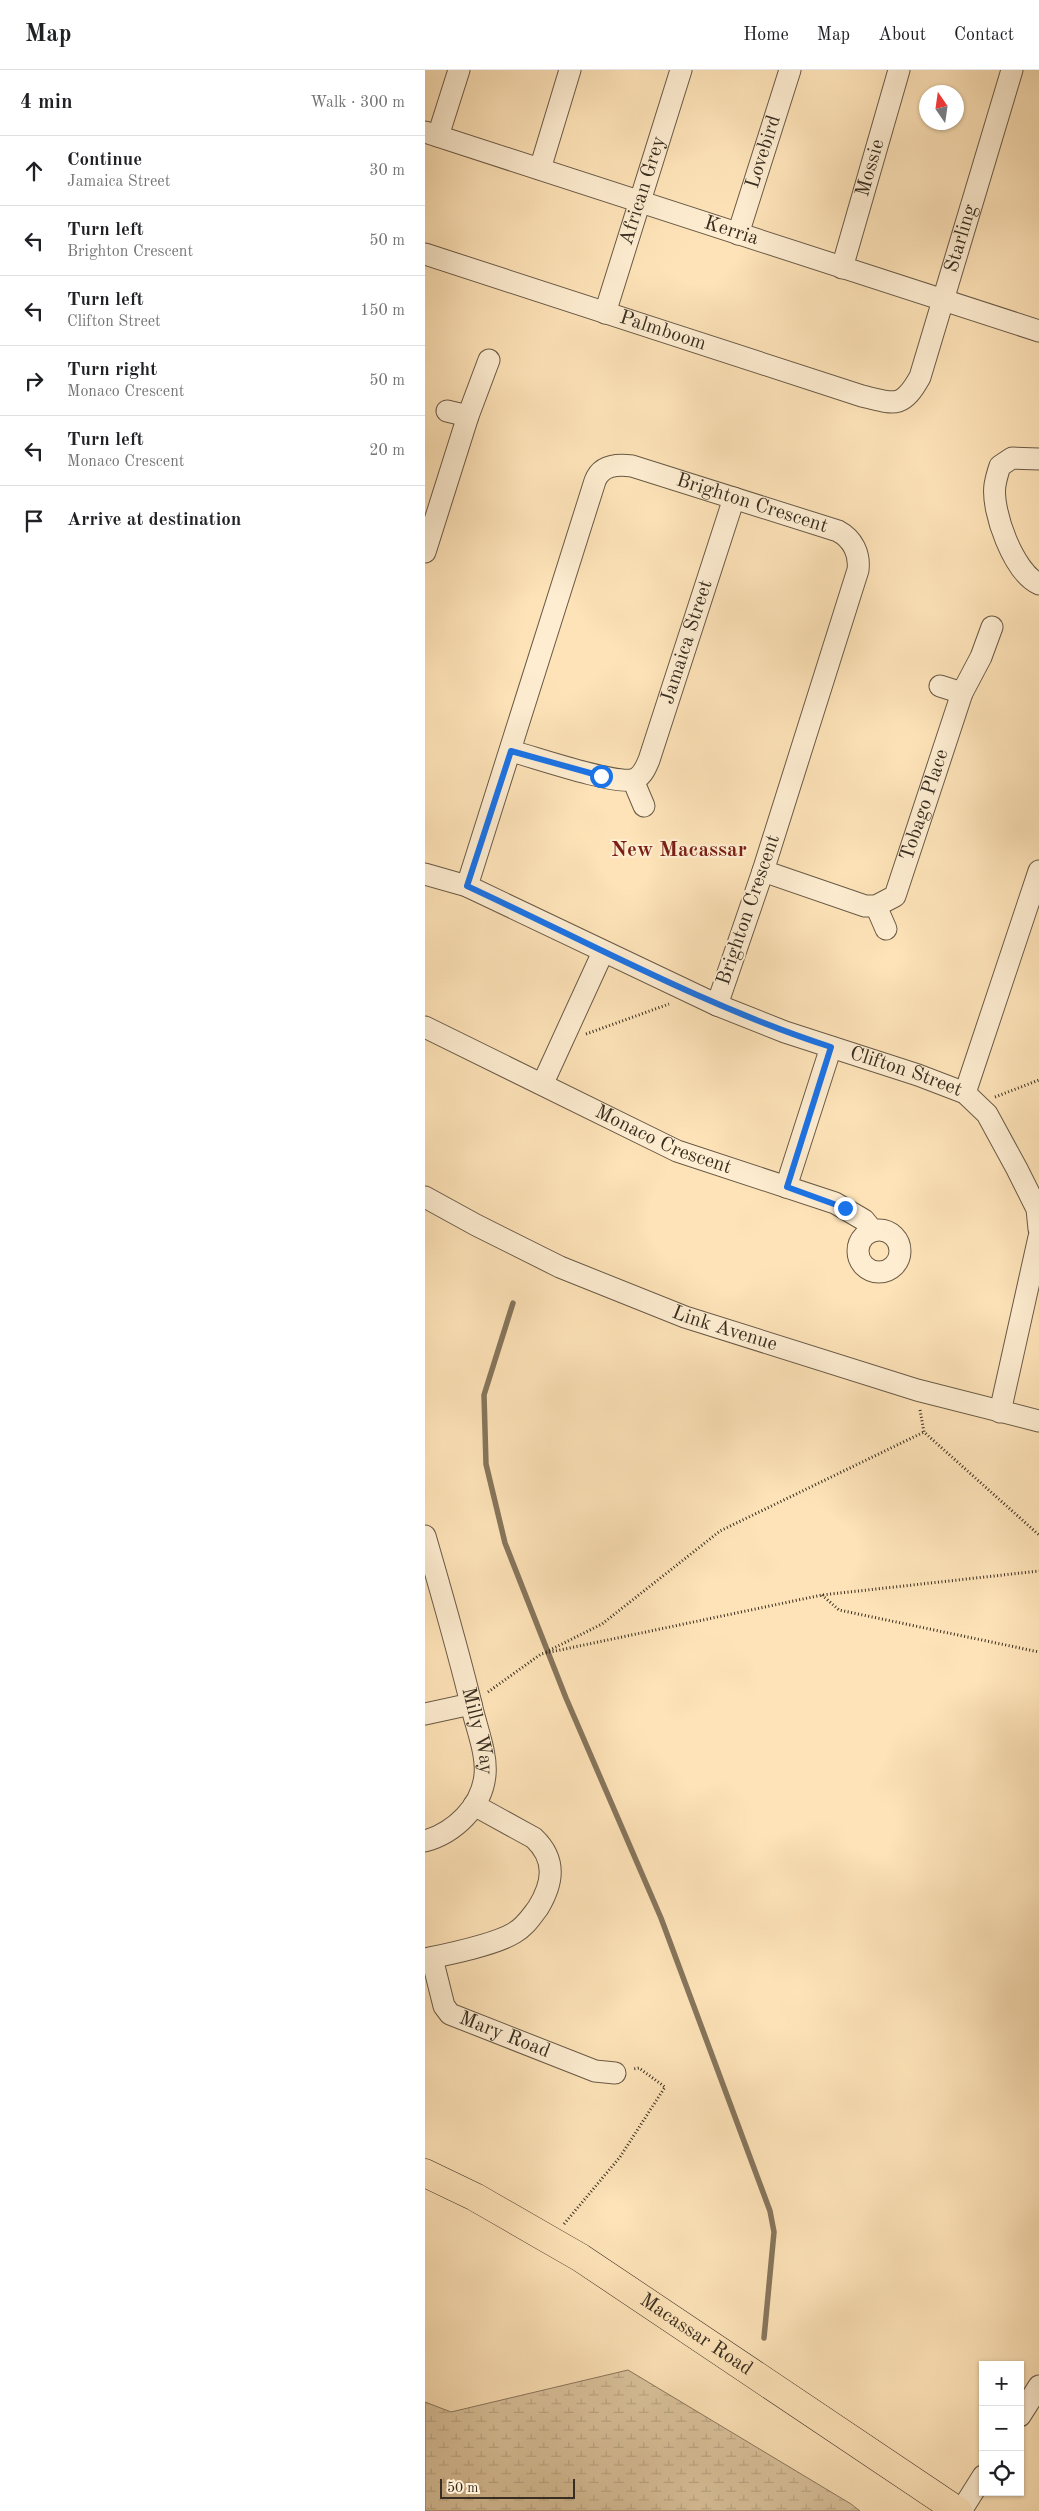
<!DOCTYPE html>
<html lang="en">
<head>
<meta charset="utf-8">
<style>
	:root { --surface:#fff; --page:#f6f6f6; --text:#202124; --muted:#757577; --line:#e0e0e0 }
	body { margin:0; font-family:"Old Standard TT",serif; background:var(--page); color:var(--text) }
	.controls { position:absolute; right:15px; bottom:15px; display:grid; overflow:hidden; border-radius:0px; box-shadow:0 1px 4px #0004 }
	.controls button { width:45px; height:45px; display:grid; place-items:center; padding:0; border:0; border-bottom:1px solid var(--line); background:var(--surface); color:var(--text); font:25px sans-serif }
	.compass { position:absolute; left:494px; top:15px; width:45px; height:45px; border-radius:50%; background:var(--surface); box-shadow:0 1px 4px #0004; rotate:347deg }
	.scale { position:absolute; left:15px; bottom:12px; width:135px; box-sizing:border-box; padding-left:5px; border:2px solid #372d20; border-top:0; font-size:14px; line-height:18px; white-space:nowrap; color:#372d20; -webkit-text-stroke:4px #feedd1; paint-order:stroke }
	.stop { position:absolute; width:15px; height:15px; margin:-11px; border:4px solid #1a73e8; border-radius:50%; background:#fff }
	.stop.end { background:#1a73e8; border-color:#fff; box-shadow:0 1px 5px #0008 }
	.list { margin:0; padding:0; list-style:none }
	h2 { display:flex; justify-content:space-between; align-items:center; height:65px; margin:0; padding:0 20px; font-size:21px }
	h2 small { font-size:16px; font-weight:400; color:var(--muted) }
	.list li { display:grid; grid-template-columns:32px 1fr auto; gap:15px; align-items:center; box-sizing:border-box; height:70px; padding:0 20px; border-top:1px solid var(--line) }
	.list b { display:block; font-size:19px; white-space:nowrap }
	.list p { margin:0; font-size:16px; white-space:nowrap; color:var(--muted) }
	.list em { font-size:16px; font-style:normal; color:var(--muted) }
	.icon { flex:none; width:28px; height:28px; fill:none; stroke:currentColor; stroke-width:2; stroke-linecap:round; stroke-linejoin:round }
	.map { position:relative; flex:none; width:614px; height:2441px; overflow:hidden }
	header { display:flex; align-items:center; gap:30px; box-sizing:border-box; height:70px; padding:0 25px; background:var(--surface); border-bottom:1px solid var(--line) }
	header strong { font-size:24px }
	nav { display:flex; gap:28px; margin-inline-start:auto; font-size:18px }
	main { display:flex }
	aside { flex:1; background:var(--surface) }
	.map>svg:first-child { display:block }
	.wetland { fill:url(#wetland-marsh); stroke:#8a785f }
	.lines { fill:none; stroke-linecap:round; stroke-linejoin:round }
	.stream { stroke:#86755c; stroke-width:5.5 }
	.minor-casing { stroke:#695a46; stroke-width:23 }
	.major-casing { stroke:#372d20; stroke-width:29 }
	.path { stroke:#372d20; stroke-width:3; stroke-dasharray:1 2.5; stroke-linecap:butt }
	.minor { stroke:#feedd1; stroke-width:21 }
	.major { stroke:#fee3b8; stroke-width:28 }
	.route { stroke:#1a73e8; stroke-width:6 }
	.labels { text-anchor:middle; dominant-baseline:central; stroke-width:4; stroke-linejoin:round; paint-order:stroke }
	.street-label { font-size:20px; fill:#372d20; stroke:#feedd1 }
	.neighbourhood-label { font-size:21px; font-weight:bold; fill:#7a1f14; stroke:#feedd1 }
</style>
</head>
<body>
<header>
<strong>Map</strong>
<nav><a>Home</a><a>Map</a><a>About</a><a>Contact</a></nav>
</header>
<main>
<aside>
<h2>4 min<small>Walk · 300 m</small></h2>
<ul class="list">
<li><svg class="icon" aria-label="ahead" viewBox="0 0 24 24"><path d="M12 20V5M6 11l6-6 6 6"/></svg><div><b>Continue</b><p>Jamaica Street</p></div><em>30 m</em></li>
<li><svg class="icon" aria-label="left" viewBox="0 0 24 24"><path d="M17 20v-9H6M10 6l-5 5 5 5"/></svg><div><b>Turn left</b><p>Brighton Crescent</p></div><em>50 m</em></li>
<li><svg class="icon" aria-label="left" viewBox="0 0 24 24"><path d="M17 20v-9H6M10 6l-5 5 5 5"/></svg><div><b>Turn left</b><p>Clifton Street</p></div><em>150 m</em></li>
<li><svg class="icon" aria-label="right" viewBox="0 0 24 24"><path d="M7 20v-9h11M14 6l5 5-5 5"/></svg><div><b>Turn right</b><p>Monaco Crescent</p></div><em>50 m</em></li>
<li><svg class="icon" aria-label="left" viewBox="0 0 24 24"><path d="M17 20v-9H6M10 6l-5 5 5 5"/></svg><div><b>Turn left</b><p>Monaco Crescent</p></div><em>20 m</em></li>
<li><svg class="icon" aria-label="arrive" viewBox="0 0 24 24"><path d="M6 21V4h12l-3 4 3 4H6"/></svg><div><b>Arrive at destination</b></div></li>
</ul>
</aside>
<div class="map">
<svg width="614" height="2441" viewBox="0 0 614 2441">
	<defs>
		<pattern id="wetland-marsh" width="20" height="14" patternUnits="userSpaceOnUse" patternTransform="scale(1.25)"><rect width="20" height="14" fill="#dcc49e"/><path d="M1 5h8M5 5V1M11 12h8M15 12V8" fill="none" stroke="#bda988"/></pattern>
	</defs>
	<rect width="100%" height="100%" fill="#fee3b8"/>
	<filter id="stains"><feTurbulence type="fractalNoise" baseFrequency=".004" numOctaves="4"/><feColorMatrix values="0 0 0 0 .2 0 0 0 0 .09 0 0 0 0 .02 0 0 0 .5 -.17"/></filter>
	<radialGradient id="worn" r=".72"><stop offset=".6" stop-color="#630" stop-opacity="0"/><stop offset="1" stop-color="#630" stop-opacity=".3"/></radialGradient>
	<!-- wetland -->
	<path class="wetland" d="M203,2300L426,2434L435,2441H0V2332L26,2342Z"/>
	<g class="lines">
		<!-- stream -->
		<path class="stream" d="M88,1233L59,1325L61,1394L80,1473L141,1628L236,1848L345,2141L349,2162L339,2268"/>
		<!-- minor casing -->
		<g class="minor-casing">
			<g id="minor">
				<path id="s1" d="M0,62L614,261"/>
				<path d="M13,66L34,0"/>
				<path d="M115,99L145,0"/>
				<path id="s2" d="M313,164L365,0"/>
				<path id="s3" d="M0,184L437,326C470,334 477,339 495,307L587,0"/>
				<path id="s4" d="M417,198L474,0"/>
				<path id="s5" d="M180,243L256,0"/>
				<path d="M22,341L43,346"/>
				<path d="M614,389L587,388L575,396C573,402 571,409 570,415C566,441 589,503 614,514"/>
				<path d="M0,482L43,346L64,290"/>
				<path d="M515,616L537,623"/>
				<path id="s6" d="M86,681C112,688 184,713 207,710C217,708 221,697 224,690L309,428"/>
				<path d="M208,710L219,736"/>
				<path id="s7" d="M338,801L440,836H451L470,826L537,623L556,587L567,557"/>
				<path id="s8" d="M0,804L42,816L292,935L360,962L493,1005L540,1023L562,1044L592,1099L612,1139L614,1159"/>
				<path id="s9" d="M42,816L170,411C176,395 192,394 207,396L413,461C428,469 435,484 433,500L338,801L292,935"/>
				<path d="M451,836L461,859"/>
				<path id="s10" d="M0,957L252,1081L410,1133L439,1150L448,1161"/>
				<path d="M118,1013L178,882"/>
				<path d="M540,1023L614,801"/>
				<path d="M361,1117L406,977"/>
				<path id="s11" d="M0,1127L51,1155L135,1197L260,1247L492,1320L614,1351"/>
				<circle cx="454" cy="1181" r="21"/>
				<path d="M575,1342L614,1167"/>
				<path id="s12" d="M0,1466C17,1525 34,1583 48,1642C53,1662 62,1685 60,1705C57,1737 29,1763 0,1771"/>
				<path d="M0,1644L46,1634"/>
				<path id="s13" d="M7,1888L19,1936L25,1944L170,2001L190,2003"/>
				<path d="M0,1889C24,1884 69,1875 89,1863C100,1857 106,1847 113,1838C128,1813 132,1790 109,1768L49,1735"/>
				<path d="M595,2346L614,2316"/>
				<path d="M536,2441L558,2406"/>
			</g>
		</g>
		<!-- major casing -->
		<g class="major-casing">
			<g id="major">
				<path id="s14" d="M0,2103L50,2127L156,2188L533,2441"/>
			</g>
		</g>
		<!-- path -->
		<path class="path" d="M161,964L244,934
			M570,1027L614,1010
			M495,1340L499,1362L614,1465
			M397,1525L414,1540L614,1582
			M121,1582L177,1554L295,1461L499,1362
			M63,1622L116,1584L397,1525L614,1501
			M139,2154L195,2087L240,2017L214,1998L208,1999"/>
		<!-- minor -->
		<use href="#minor" class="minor"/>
		<!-- major -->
		<use href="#major" class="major"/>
	</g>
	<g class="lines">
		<!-- route -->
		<path class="route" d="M176,706L86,681L42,816C163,872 279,936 406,977L362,1117L420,1138"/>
	</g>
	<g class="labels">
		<!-- street labels -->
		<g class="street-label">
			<text stroke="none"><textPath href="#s2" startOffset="86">Lovebird</textPath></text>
			<text stroke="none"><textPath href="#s4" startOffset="104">Mossie</textPath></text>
			<text stroke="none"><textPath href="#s5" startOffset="128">African Grey</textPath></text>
			<text stroke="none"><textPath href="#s1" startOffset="322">Kerria</textPath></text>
			<text stroke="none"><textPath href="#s3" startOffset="674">Starling</textPath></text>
			<text stroke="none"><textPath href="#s3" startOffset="250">Palmboom</textPath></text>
			<text stroke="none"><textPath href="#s9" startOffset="594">Brighton Crescent</textPath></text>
			<text stroke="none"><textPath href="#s6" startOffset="276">Jamaica Street</textPath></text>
			<text stroke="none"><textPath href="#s7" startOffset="236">Tobago Place</textPath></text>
			<text transform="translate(324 840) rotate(-71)">Brighton Crescent</text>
			<text stroke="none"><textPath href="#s8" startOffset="521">Clifton Street</textPath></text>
			<text stroke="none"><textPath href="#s10" startOffset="264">Monaco Crescent</textPath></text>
			<text stroke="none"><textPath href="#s11" startOffset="328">Link Avenue</textPath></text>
			<text stroke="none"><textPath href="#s12" startOffset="202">Milly Way</textPath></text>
			<text stroke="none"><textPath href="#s13" startOffset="118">Mary Road</textPath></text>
			<text stroke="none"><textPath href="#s14" startOffset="316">Macassar Road</textPath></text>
		</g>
		<!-- neighbourhood labels -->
		<g class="neighbourhood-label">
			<text x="254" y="780">New Macassar</text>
		</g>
	</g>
	<rect width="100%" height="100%" filter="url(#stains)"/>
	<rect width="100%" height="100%" fill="url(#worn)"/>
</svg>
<div class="controls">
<button>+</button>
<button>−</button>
<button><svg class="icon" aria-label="locate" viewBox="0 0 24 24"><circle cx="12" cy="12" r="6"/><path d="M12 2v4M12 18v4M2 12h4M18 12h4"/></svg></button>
</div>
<svg class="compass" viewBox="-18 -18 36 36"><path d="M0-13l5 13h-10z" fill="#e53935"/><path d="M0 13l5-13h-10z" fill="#757577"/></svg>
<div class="scale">50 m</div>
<div class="stop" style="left:176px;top:706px"></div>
<div class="stop end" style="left:420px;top:1138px"></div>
</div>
</main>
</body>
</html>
